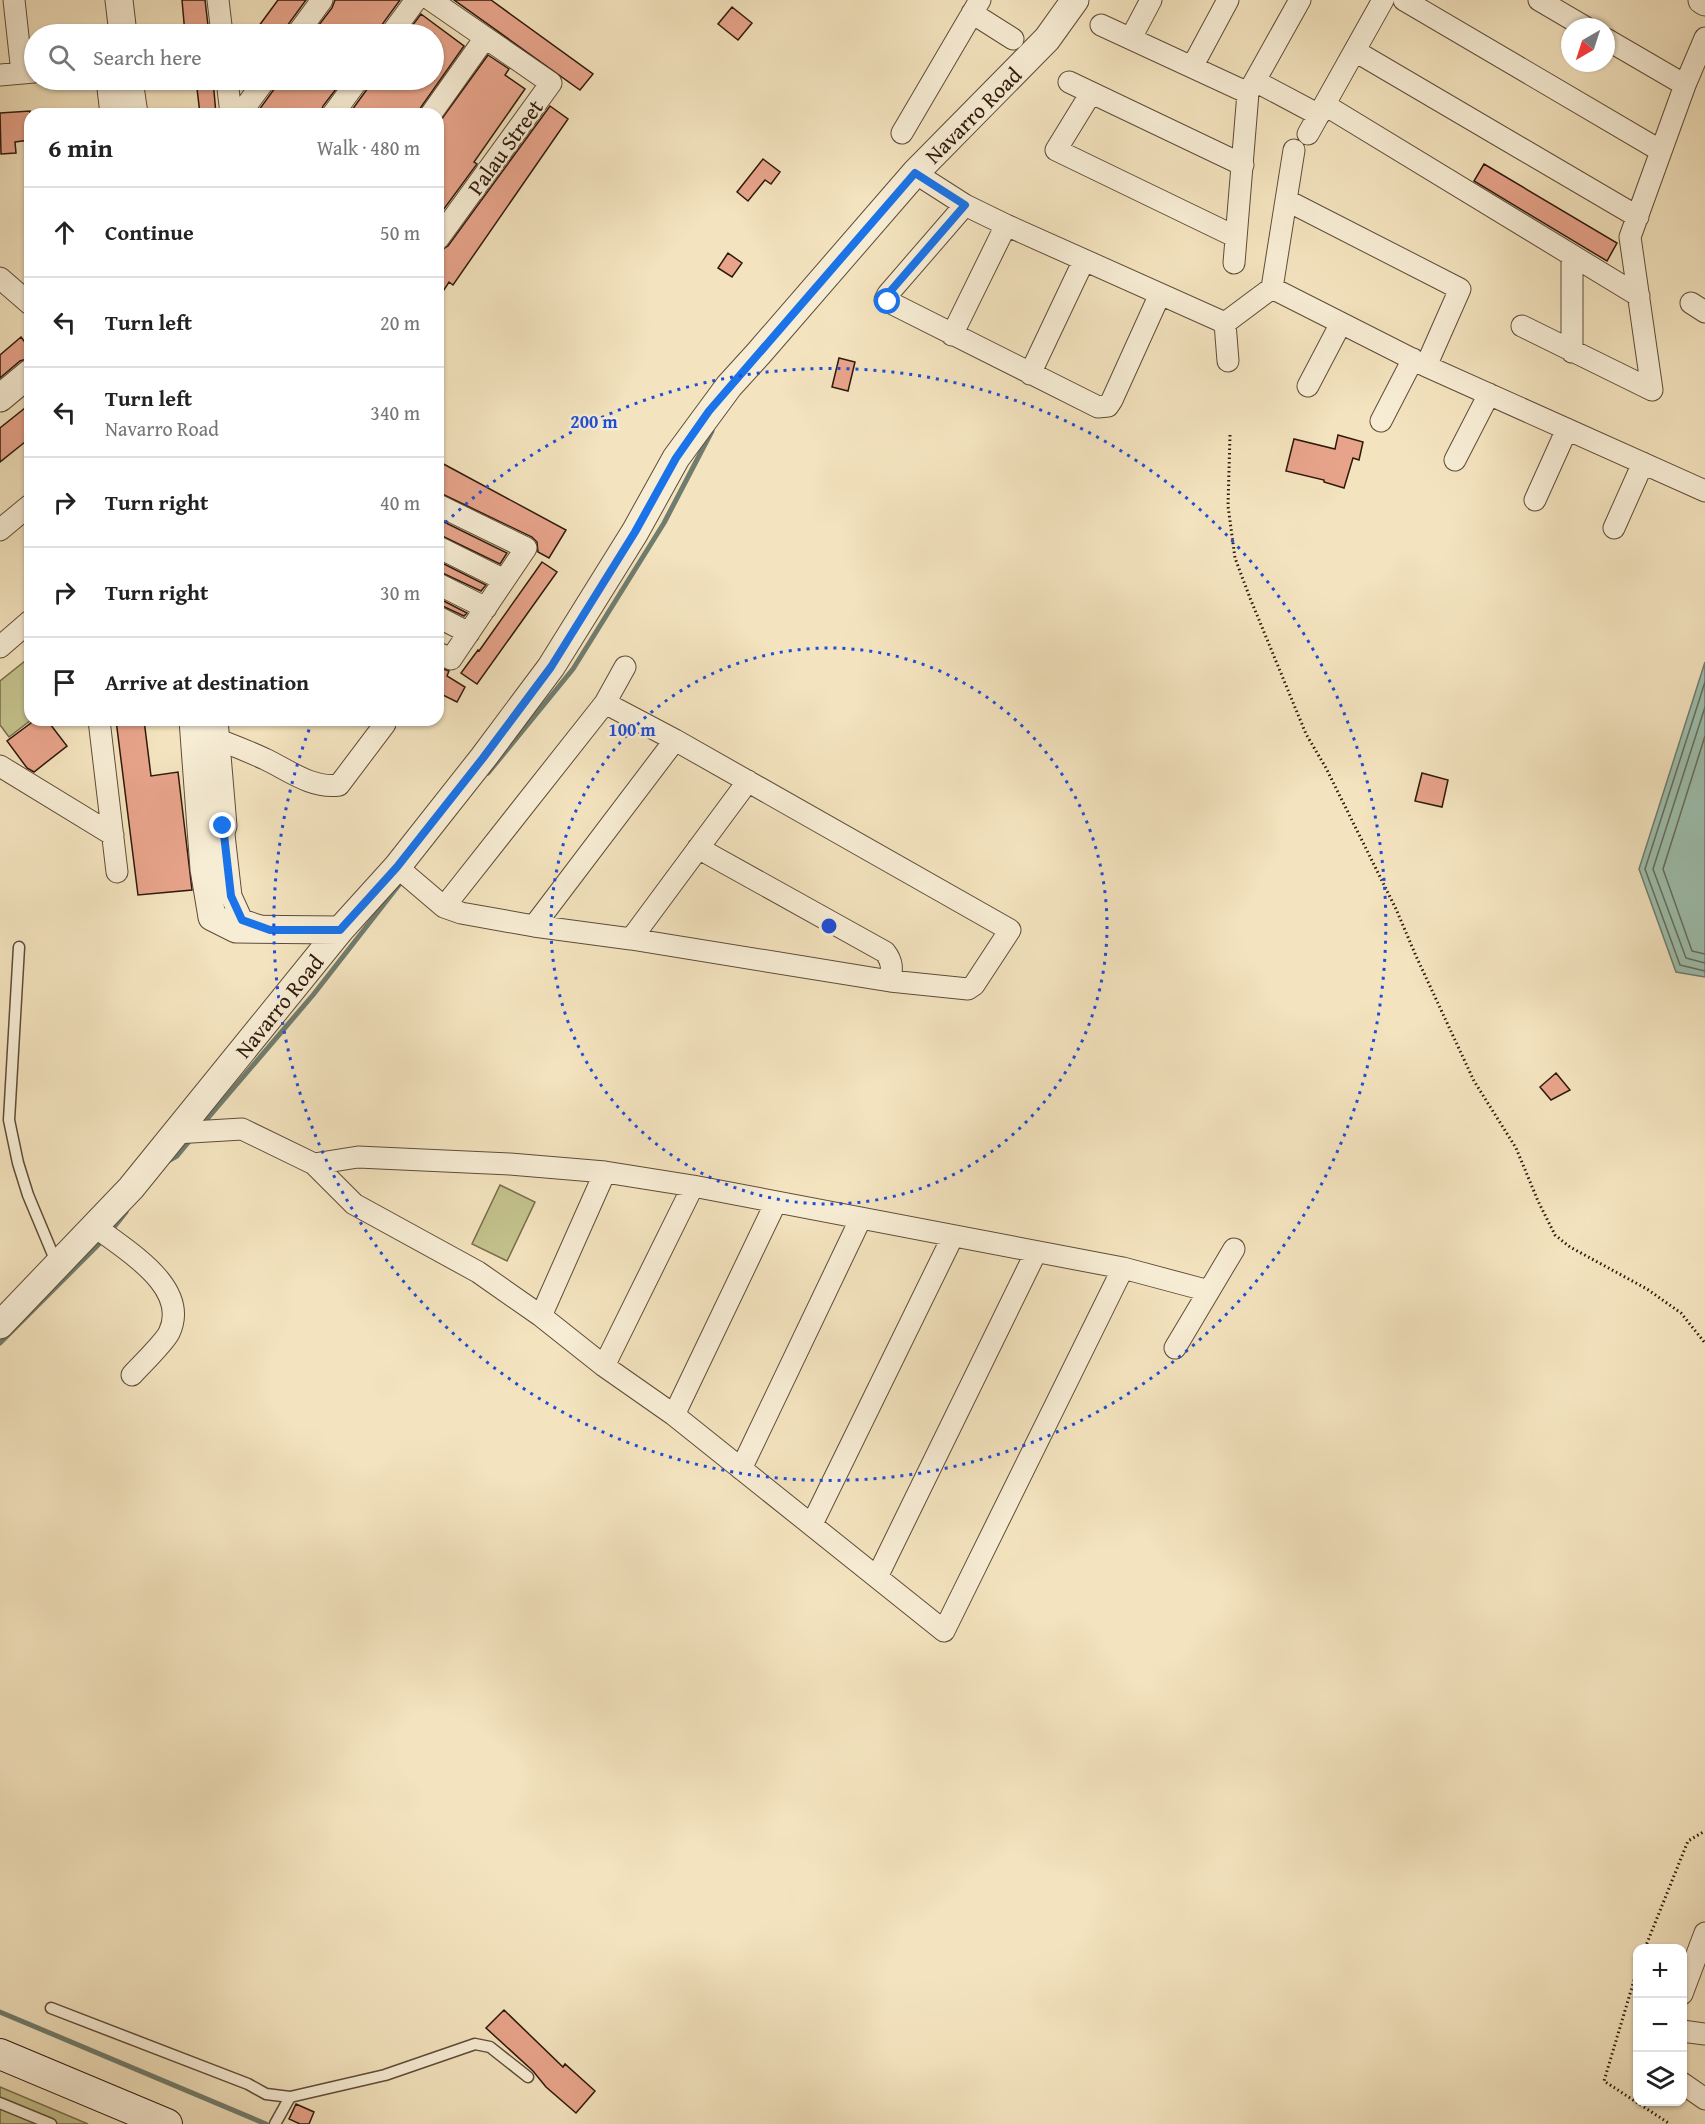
<!DOCTYPE html>
<html lang="en">
<head>
<meta charset="utf-8">
<style>
	:root { --surface:#fff; --page:#f2f2f2; --text:#222; --muted:#767676; --line:#e0e0e0 }
	body { margin:0; font-family:"Gentium Book Plus",serif; background:var(--page); color:var(--text) }
	.controls { position:absolute; right:18px; bottom:18px; display:grid; overflow:hidden; border-radius:12px; box-shadow:0 2px 4px #0004 }
	.controls button { width:54px; height:54px; display:grid; place-items:center; padding:0; border:0; border-bottom:2px solid var(--line); background:var(--surface); color:var(--text); font:30px sans-serif }
	.compass { position:absolute; left:1561px; top:18px; width:54px; height:54px; border-radius:50%; background:var(--surface); box-shadow:0 2px 4px #0004; rotate:219deg }
	.stop { position:absolute; width:18px; height:18px; margin:-14px; border:4px solid #1a73e8; border-radius:50%; background:#fff }
	.stop.end { background:#1a73e8; border-color:#fff; box-shadow:0 2px 6px #0008 }
	.list { margin:0; padding:0; list-style:none }
	h2 { display:flex; justify-content:space-between; align-items:center; height:78px; margin:0; padding:0 24px; font-size:26px }
	h2 small { font-size:20px; font-weight:400; color:var(--muted) }
	.list li { display:grid; grid-template-columns:39px 1fr auto; gap:18px; align-items:center; box-sizing:border-box; height:90px; padding:0 24px; border-top:2px solid var(--line) }
	.list b { display:block; font-size:22px; white-space:nowrap }
	.list p { margin:0; font-size:20px; white-space:nowrap; color:var(--muted) }
	.list em { font-size:20px; font-style:normal; color:var(--muted) }
	.icon { flex:none; width:33px; height:33px; fill:none; stroke:currentColor; stroke-width:2; stroke-linecap:round; stroke-linejoin:round }
	.map { position:relative; flex:none; width:1705px; height:2124px; overflow:hidden }
	.search { position:absolute; background:var(--surface); box-shadow:0 2px 4px #0004; left:24px; top:24px; width:420px; height:66px; display:flex; align-items:center; gap:15px; box-sizing:border-box; padding:0 21px; border-radius:33px; color:var(--muted); font-size:22px }
	.panel { position:absolute; background:var(--surface); box-shadow:0 2px 4px #0004; left:24px; top:108px; width:420px; height:618px; border-radius:18px }
	.map>svg:first-child { display:block }
	.green { fill:#c3c18c; stroke:#786d4c; stroke-width:1.5 }
	.water { fill:#9cbeae; stroke:#707c6d; stroke-width:1.5 }
	.lines { fill:none; stroke-linecap:round; stroke-linejoin:round }
	.shore { stroke:#656c5c; stroke-width:1.5 }
	.stream { stroke:#707c6d; stroke-width:5 }
	.building { fill:#e8a48b; stroke:#2e190b; stroke-width:1.5 }
	.service-casing { stroke:#5f4c38; stroke-width:13 }
	.minor-casing { stroke:#5f4c38; stroke-width:23 }
	.tertiary-casing { stroke:#5f4c38; stroke-width:29 }
	.secondary-casing { stroke:#2e190b; stroke-width:32 }
	.path { stroke:#2e190b; stroke-width:3; stroke-dasharray:1.5 3; stroke-linecap:butt }
	.service { stroke:#f7edd5; stroke-width:10 }
	.minor { stroke:#f7edd5; stroke-width:21 }
	.tertiary { stroke:#f7edd5; stroke-width:27 }
	.secondary { stroke:#f7edd5; stroke-width:30 }
	.route { stroke:#1a73e8; stroke-width:8 }
	.ring { fill:none; stroke:#1d4ed8; stroke-width:3; stroke-dasharray:3 6 }
	.labels { text-anchor:middle; dominant-baseline:central; stroke-width:5; stroke-linejoin:round; paint-order:stroke }
	.street-label { font-size:22px; fill:#2e190b; stroke:#f7edd5 }
	.centre { fill:#1d4ed8; stroke:#f7edd5; stroke-width:3 }
	.ring-label { font-size:18px; text-anchor:middle; font-weight:bold; fill:#1d4ed8; stroke:#f7edd5; stroke-width:5; stroke-linejoin:round; paint-order:stroke }
</style>
</head>
<body>
<div class="map">
<svg width="1705" height="2124" viewBox="0 0 1705 2124">
	<rect width="100%" height="100%" fill="#f3e3be"/>
	<filter id="stains"><feTurbulence type="fractalNoise" baseFrequency=".00333" numOctaves="4"/><feColorMatrix values="0 0 0 0 .2 0 0 0 0 .09 0 0 0 0 .02 0 0 0 .5 -.17"/></filter>
	<radialGradient id="worn" r=".72"><stop offset=".6" stop-color="#630" stop-opacity="0"/><stop offset="1" stop-color="#630" stop-opacity=".3"/></radialGradient>
	<!-- green -->
	<path class="green" d="M30,657L31,720L9,737L0,725V681Z
		M500,1185L535,1202L507,1261L472,1244Z
		M0,2087L88,2124H0Z"/>
	<!-- water -->
	<path class="water" d="M1705,662V977L1676,972L1639,869Z"/>
	<g class="lines">
		<!-- shore -->
		<path class="shore" d="M1705,682L1645,869L1680,965L1705,971
			M1705,707L1653,869L1686,958L1705,963
			M1705,736L1663,869L1692,951L1705,954"/>
		<!-- stream -->
		<path class="stream" d="M488,773L573,669L664,523L712,431
			M202,1125L313,995L402,881
			M168,1161L177,1156L191,1139
			M111,1231L126,1212
			M0,1343L105,1238
			M0,2012L266,2124"/>
	</g>
	<!-- building -->
	<path class="building" d="M182,0H205L209,34H185Z
		M278,0H306L287,26L285,34H253Z
		M335,0H400L381,26L379,34H312L332,8Z
		M454,0H491L593,74L580,90Z
		M732,7L752,23L738,40L718,24Z
		M421,14L464,46L421,107L418,114H349L368,88L370,80H434V34H406Z
		M488,55L509,69L505,75L525,89L474,162L477,164L438,217V124Z
		M196,80H213L216,114H200Z
		M277,80H343L323,106L320,114H256L275,88Z
		M550,106L568,119L453,285L449,282L438,299V252L448,246Z
		M30,111V140L15,142L16,153L1,154L0,113Z
		M763,159L780,172L771,184L765,180L748,201L737,192Z
		M1484,164L1617,243L1607,261L1474,181Z
		M728,253L742,263L732,277L718,268Z
		M21,337L30,349V358L20,361L0,378V355Z
		M839,358L855,362L848,391L832,387Z
		M30,404V438L0,462V428Z
		M1338,435L1363,442L1359,460L1353,458L1344,488L1324,482V480L1286,471L1294,439L1335,449Z
		M438,461L566,530L549,558L538,552L537,542L532,537L438,492Z
		M438,519L507,553L500,564L438,534Z
		M438,561L486,585L481,591L438,571Z
		M542,562L557,572L477,684L461,673L478,650L479,651Z
		M438,598L467,613L464,616L438,604Z
		M438,667L449,671L447,676L465,687L457,702L439,693L438,695Z
		M35,720H47L67,746L34,772L27,768L7,741Z
		M116,720H144L151,776L178,772L192,890L138,895Z
		M1422,773L1448,780L1442,807L1415,801Z
		M1556,1073L1570,1090L1551,1100L1540,1087Z
		M504,2010L563,2067L565,2064L595,2091L576,2113L546,2087L533,2071L486,2028Z
		M296,2104L314,2112L309,2124H300L289,2119Z"/>
	<g class="lines">
		<!-- service casing -->
		<g class="service-casing">
			<path id="service" d="M19,947L9,1120L18,1163L28,1195L56,1262
				M51,2008L248,2084L266,2094L290,2097
				M0,2103L51,2124
				M275,2124L290,2097L385,2075L475,2044L490,2047L528,2077"/>
		</g>
		<!-- minor casing -->
		<g class="minor-casing">
			<path id="minor" d="M14,0L22,73
				M218,0L222,34
				M431,0L551,83L438,239
				M1404,0L1661,151
				M1539,0L1585,27
				M972,13L1013,39
				M1101,25L1248,93
				M297,34L322,0
				M391,34L416,0
				M1131,38L1151,0
				M1606,39L1685,85
				M1355,51L1638,217
				M1192,67L1228,0
				M0,75L34,72
				M227,80L231,114
				M1255,81L1319,115
				M1069,82L1243,165
				M1091,93L1056,150L1236,237
				M1325,105L1639,296
				M240,114L265,80
				M333,114L358,80
				M431,114L485,38
				M902,133L980,0
				M1308,134L1383,0
				M915,173L965,205L1006,225L1225,323L1272,288L1426,366L1705,491
				M1286,200L1460,289L1426,366
				M965,205L888,294L885,300L1098,407L1108,406L1112,400L1160,294
				M1572,255V352
				M1234,263L1248,93L1300,0
				M0,278L30,304
				M1272,288L1294,150
				M1691,303L1705,312
				M1225,323L1228,361
				M1522,326L1652,390
				M952,335L1006,225
				M1030,374L1084,260
				M1308,386L1341,323
				M1652,390L1630,237L1685,85L1705,38
				M1381,421L1413,359
				M1455,460L1489,394
				M1535,500L1567,429
				M438,505L526,548L451,659L438,653
				M1614,528L1643,463
				M0,530L30,505
				M438,547L504,580
				M438,584L486,608
				M438,617L469,633
				M0,647L30,621
				M99,720L117,872
				M203,735C224,741 245,750 265,759C288,770 312,789 339,785L385,724V720
				M0,766L113,835
				M223,826L231,896L242,920L263,927
				M698,848L885,952C893,962 892,969 890,981
				M397,867L444,907L461,913L534,926L631,939L890,981L968,989L974,985L1010,930L675,740L605,703
				M444,907L605,703L625,667
				M534,926L675,740
				M631,939L748,781
				M175,1133L242,1129L314,1164L354,1204L478,1272L541,1316L604,1366L674,1415L944,1631L1123,1268
				M314,1164L358,1157L510,1164L605,1172L693,1186L1123,1268L1209,1291
				M96,1227C126,1251 191,1287 169,1333C163,1344 141,1365 132,1375
				M541,1316L605,1172
				M1175,1348L1234,1249
				M604,1366L693,1186
				M674,1415L776,1202
				M741,1469L861,1218
				M812,1524L953,1236
				M877,1577L1036,1252
				M1682,1994L1705,1933
				M1682,2031L1705,2034
				M1682,2083L1705,2099"/>
		</g>
		<!-- tertiary casing -->
		<g class="tertiary-casing">
			<path id="tertiary" d="M119,0L123,34
				M1702,0L1705,2
				M110,80L114,114
				M129,80L134,114
				M0,398L30,373
				M193,720L204,869L212,917L236,929L340,930
				M205,867L223,826L214,720
				M0,1325L131,1188L340,930L397,867L483,758L551,667L635,532L676,458L729,386L759,353L915,173L1047,39L1075,0"/>
		</g>
		<!-- secondary casing -->
		<g class="secondary-casing">
			<path id="secondary" d="M0,2054L167,2124"/>
		</g>
		<!-- path -->
		<path class="path" d="M1230,435L1228,506L1235,558L1250,598L1306,734L1326,768L1396,909L1416,956L1474,1081L1516,1148L1538,1201L1555,1235L1570,1247L1647,1289L1681,1313L1705,1343
			M1645,1948L1688,1841L1705,1831
			M1638,1967L1604,2081L1670,2124"/>
		<!-- service -->
		<use href="#service" class="service"/>
		<!-- minor -->
		<use href="#minor" class="minor"/>
		<!-- tertiary -->
		<use href="#tertiary" class="tertiary"/>
		<!-- secondary -->
		<use href="#secondary" class="secondary"/>
	</g>
	<g class="lines">
		<!-- route -->
		<path class="route" d="M223,826L231,896L242,920L270,930H340L397,867L483,758L551,667L635,532L676,458L709,411L915,173L965,205L888,294L885,299L888,302"/>
	</g>
	<!-- distance rings -->
	<g class="ring">
		<circle cx="829" cy="926" r="278"/>
		<path d="M439 529A556 556 0 1 1 312 722"/>
	</g>
	<g class="labels">
		<!-- street labels -->
		<g class="street-label">
			<text transform="translate(973 115) rotate(-45)">Navarro Road</text>
			<text transform="translate(505 147) rotate(-54)">Palau Street</text>
			<text transform="translate(279 1006) rotate(-51)">Navarro Road</text>
		</g>
	</g>
	<circle cx="829" cy="926" r="9" class="centre"/>
	<g class="ring-label">
		<text x="594" y="428">200 m</text>
		<text x="632" y="736">100 m</text>
	</g>
	<rect width="100%" height="100%" filter="url(#stains)"/>
	<rect width="100%" height="100%" fill="url(#worn)"/>
</svg>
<div class="controls">
<button>+</button>
<button>−</button>
<button><svg class="icon" aria-label="layers" viewBox="0 0 24 24"><path d="M12 4l9 5-9 5-9-5zM3 14l9 5 9-5"/></svg></button>
</div>
<svg class="compass" viewBox="-18 -18 36 36"><path d="M0-13l5 13h-10z" fill="#e53935"/><path d="M0 13l5-13h-10z" fill="#767676"/></svg>
<div class="stop" style="left:888px;top:302px"></div>
<div class="stop end" style="left:223px;top:826px"></div>
<div class="search"><svg class="icon" aria-label="search" viewBox="0 0 24 24"><circle cx="10" cy="10" r="6"/><path d="M15 15l6 6"/></svg>Search here</div>
<section class="panel">
<h2>6 min<small>Walk · 480 m</small></h2>
<ul class="list">
<li><svg class="icon" aria-label="ahead" viewBox="0 0 24 24"><path d="M12 20V5M6 11l6-6 6 6"/></svg><div><b>Continue</b></div><em>50 m</em></li>
<li><svg class="icon" aria-label="left" viewBox="0 0 24 24"><path d="M17 20v-9H6M10 6l-5 5 5 5"/></svg><div><b>Turn left</b></div><em>20 m</em></li>
<li><svg class="icon" aria-label="left" viewBox="0 0 24 24"><path d="M17 20v-9H6M10 6l-5 5 5 5"/></svg><div><b>Turn left</b><p>Navarro Road</p></div><em>340 m</em></li>
<li><svg class="icon" aria-label="right" viewBox="0 0 24 24"><path d="M7 20v-9h11M14 6l5 5-5 5"/></svg><div><b>Turn right</b></div><em>40 m</em></li>
<li><svg class="icon" aria-label="right" viewBox="0 0 24 24"><path d="M7 20v-9h11M14 6l5 5-5 5"/></svg><div><b>Turn right</b></div><em>30 m</em></li>
<li><svg class="icon" aria-label="arrive" viewBox="0 0 24 24"><path d="M6 21V4h12l-3 4 3 4H6"/></svg><div><b>Arrive at destination</b></div></li>
</ul>
</section>
</div>
</body>
</html>
